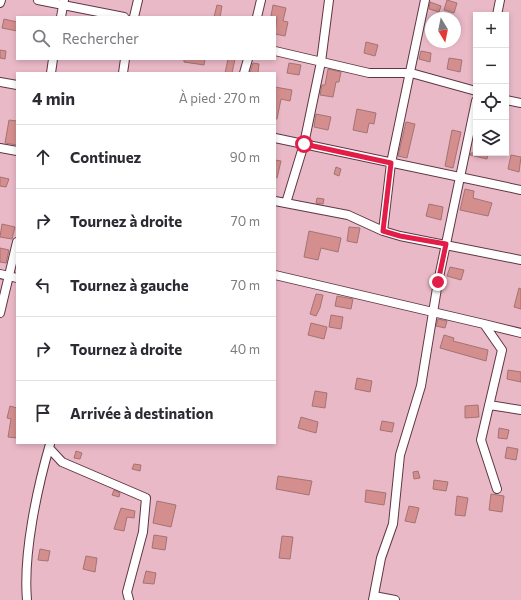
<!DOCTYPE html>
<html lang="fr">
<head>
<meta charset="utf-8">
<style>
	:root { --surface:#fff; --page:#f2f2f3; --text:#2b2b33; --muted:#7c7c81; --line:#e1e1e2 }
	body { margin:0; font-family:Commissioner,sans-serif; background:var(--page); color:var(--text) }
	.controls { position:absolute; right:12px; top:12px; display:grid; overflow:hidden; border-radius:0px; box-shadow:0 2px 6px #0003 }
	.controls button { width:36px; height:36px; display:grid; place-items:center; padding:0; border:0; border-bottom:1px solid var(--line); background:var(--surface); color:var(--text); font:20px sans-serif }
	.compass { position:absolute; left:425px; top:12px; width:36px; height:36px; border-radius:50%; background:var(--surface); box-shadow:0 2px 6px #0003; rotate:170deg }
	.stop { position:absolute; width:12px; height:12px; margin:-9px; border:3px solid #e11d48; border-radius:50%; background:#fff }
	.stop.end { background:#e11d48; border-color:#fff; box-shadow:0 1px 4px #0008 }
	.list { margin:0; padding:0; list-style:none }
	h2 { display:flex; justify-content:space-between; align-items:center; height:52px; margin:0; padding:0 16px; font-size:17px }
	h2 small { font-size:13px; font-weight:400; color:var(--muted) }
	.list li { display:grid; grid-template-columns:26px 1fr auto; gap:12px; align-items:center; box-sizing:border-box; height:64px; padding:0 16px; border-top:1px solid var(--line) }
	.list b { display:block; font-size:15px; white-space:nowrap }
	.list em { font-size:13px; font-style:normal; color:var(--muted) }
	.icon { flex:none; width:22px; height:22px; fill:none; stroke:currentColor; stroke-width:2; stroke-linecap:round; stroke-linejoin:round }
	.map { position:relative; flex:none; width:521px; height:600px; overflow:hidden }
	.search { position:absolute; background:var(--surface); box-shadow:0 2px 6px #0003; left:16px; top:16px; width:260px; height:44px; display:flex; align-items:center; gap:10px; box-sizing:border-box; padding:0 14px; border-radius:0px; color:var(--muted); font-size:15px }
	.panel { position:absolute; background:var(--surface); box-shadow:0 2px 6px #0003; left:16px; top:72px; width:260px; height:372px; border-radius:0px }
	.map>svg:first-child { display:block }
	.building { fill:#d48e8e; stroke:#a37473 }
	.lines { fill:none; stroke-linecap:round; stroke-linejoin:round }
	.minor-casing { stroke:#5f3744; stroke-width:10 }
	.minor { stroke:#fff; stroke-width:8 }
	.route { stroke:#e11d48; stroke-width:5 }
</style>
</head>
<body>
<div class="map">
<svg width="521" height="600" viewBox="0 0 521 600">
	<rect width="100%" height="100%" fill="#eab9c7"/>
	<!-- building -->
	<path class="building" d="M447,0L457,3L454,13L444,10Z
		M430,2L441,6L439,12L429,9Z
		M217,5L222,6L220,17H214Z
		M273,5L286,8L283,21L288,22L285,36L275,34L277,17L271,16Z
		M4,19L17,22V31L2,28Z
		M366,42L378,45L375,56L364,53Z
		M0,50L6,51L5,59L0,58Z
		M421,51L431,53L430,62L419,59Z
		M449,58L462,60L460,72L447,69Z
		M184,59H205L204,65L184,62Z
		M228,59H235L232,73H225Z
		M253,63L259,64L258,73H250Z
		M289,63L301,65L299,75L287,73Z
		M328,69L341,72L339,82H336L333,97L320,95L322,85H325Z
		M275,87L292,90L290,101L281,99L277,119H275Z
		M357,109L376,113L374,124L369,123L367,133L353,130Z
		M316,114L331,117L328,130L314,127Z
		M9,120L17,121V145L5,143Z
		M406,122L415,124L407,158L398,156Z
		M452,130L461,132L453,168L445,166Z
		M471,153H488L487,159L470,155Z
		M511,155L521,157L519,172L508,169Z
		M275,160L281,161L277,178L275,177Z
		M336,167L341,169L339,176L334,174Z
		M0,177L9,179L6,187L0,186Z
		M465,189L474,191L473,198L492,203L488,216L460,210Z
		M317,198L324,199L323,204L316,203Z
		M429,204L443,207L441,220L426,216Z
		M2,224L15,227L12,239L0,237Z
		M349,227L360,228L357,243L347,241Z
		M309,231L341,238L338,252L321,248L318,260L304,257Z
		M0,248L9,250L6,263L0,262Z
		M450,267L464,270L461,280L447,276Z
		M519,288L521,289V309L514,307Z
		M316,294L323,295L320,308L316,316L310,314Z
		M337,296L353,299L351,309L335,306Z
		M331,315L343,317L341,329L329,327Z
		M438,319L447,321L445,328L436,326Z
		M311,323L327,327L324,339L308,335Z
		M444,335L454,338L453,341L488,350L486,361L440,348Z
		M508,370L521,372V382L507,379Z
		M357,378L372,381L370,392L355,389Z
		M315,391L327,393L325,408L312,406Z
		M478,405L479,417L465,418V406Z
		M10,406L17,408V438L8,437L11,419L7,418Z
		M301,417L318,422L316,433L298,428Z
		M382,421L394,423L392,432L380,430Z
		M499,428L509,430L507,439L498,438Z
		M507,447L518,449L516,460L505,458Z
		M76,451L82,453L80,459L74,458Z
		M134,464L141,465L140,471L132,469Z
		M418,471L420,478L414,479L413,472Z
		M278,476L312,481L309,495L276,489Z
		M434,480L448,482L446,491L433,489Z
		M114,490L120,493L119,497L112,495Z
		M366,490L386,493L384,505L365,502Z
		M491,494L504,496L502,512L489,510Z
		M457,496L468,498L465,516L455,515Z
		M157,501L176,505L171,527L153,523Z
		M409,506L419,508L415,523L405,521Z
		M121,508L135,511L134,518L127,517L124,531L114,529Z
		M154,535L167,537L165,550L152,548Z
		M282,536L293,537L290,559L279,558Z
		M40,549L50,551L48,561L38,560Z
		M86,556L97,558L95,572L83,569Z
		M146,571L156,573L154,584L143,583Z"/>
	<g class="lines">
		<!-- minor casing -->
		<g class="minor-casing">
			<path id="minor" d="M38,0L124,17
				M0,3L1,0
				M497,15L500,0
				M61,17L64,0
				M134,17L138,0
				M257,17L261,0
				M275,51L369,73H411L476,91
				M51,73L53,59
				M123,73L125,59
				M244,73L248,59
				M0,82L17,85
				M506,100L521,103
				M275,138L521,190
				M0,148L17,151
				M275,201L348,215L383,231L400,236L521,260
				M286,203L304,144L321,62L329,0
				M383,231L391,163L425,0
				M0,274L17,278
				M275,275L484,324L502,350L481,440L497,489
				M0,313L17,242
				M484,324L521,333
				M489,405L521,410
				M49,448L62,462L146,498L143,532L127,592L129,600
				M374,596L395,600
				M27,600C23,554 37,489 50,444
				M373,600L381,558L393,524L400,455L421,386L438,282L476,101"/>
		</g>
		<!-- minor -->
		<use href="#minor" class="minor"/>
	</g>
	<g class="lines">
		<!-- route -->
		<path class="route" d="M304,144L391,163L383,231L400,236L446,244L438,282"/>
	</g>
</svg>
<div class="controls">
<button>+</button>
<button>−</button>
<button><svg class="icon" aria-label="locate" viewBox="0 0 24 24"><circle cx="12" cy="12" r="6"/><path d="M12 2v4M12 18v4M2 12h4M18 12h4"/></svg></button>
<button><svg class="icon" aria-label="layers" viewBox="0 0 24 24"><path d="M12 4l9 5-9 5-9-5zM3 14l9 5 9-5"/></svg></button>
</div>
<svg class="compass" viewBox="-18 -18 36 36"><path d="M0-13l5 13h-10z" fill="#e53935"/><path d="M0 13l5-13h-10z" fill="#7c7c81"/></svg>
<div class="stop" style="left:304px;top:144px"></div>
<div class="stop end" style="left:438px;top:282px"></div>
<div class="search"><svg class="icon" aria-label="search" viewBox="0 0 24 24"><circle cx="10" cy="10" r="6"/><path d="M15 15l6 6"/></svg>Rechercher</div>
<section class="panel">
<h2>4 min<small>À pied · 270 m</small></h2>
<ul class="list">
<li><svg class="icon" aria-label="ahead" viewBox="0 0 24 24"><path d="M12 20V5M6 11l6-6 6 6"/></svg><div><b>Continuez</b></div><em>90 m</em></li>
<li><svg class="icon" aria-label="right" viewBox="0 0 24 24"><path d="M7 20v-9h11M14 6l5 5-5 5"/></svg><div><b>Tournez à droite</b></div><em>70 m</em></li>
<li><svg class="icon" aria-label="left" viewBox="0 0 24 24"><path d="M17 20v-9H6M10 6l-5 5 5 5"/></svg><div><b>Tournez à gauche</b></div><em>70 m</em></li>
<li><svg class="icon" aria-label="right" viewBox="0 0 24 24"><path d="M7 20v-9h11M14 6l5 5-5 5"/></svg><div><b>Tournez à droite</b></div><em>40 m</em></li>
<li><svg class="icon" aria-label="arrive" viewBox="0 0 24 24"><path d="M6 21V4h12l-3 4 3 4H6"/></svg><div><b>Arrivée à destination</b></div></li>
</ul>
</section>
</div>
</body>
</html>
